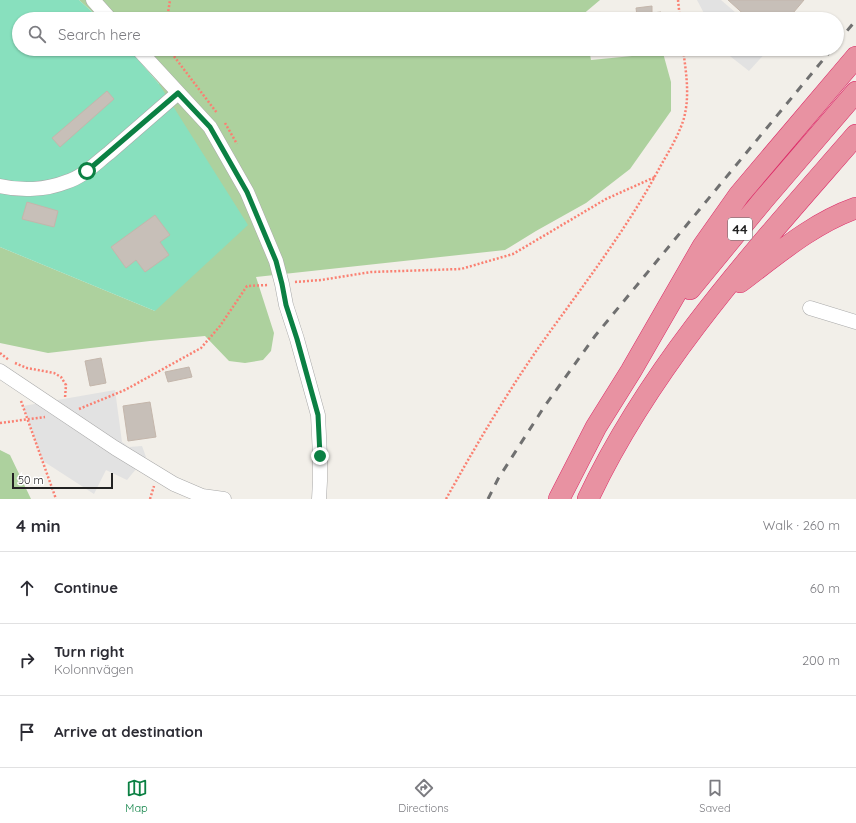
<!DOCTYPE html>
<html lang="en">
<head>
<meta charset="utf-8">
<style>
	:root { --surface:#fff; --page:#f7f7f7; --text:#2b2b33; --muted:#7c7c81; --line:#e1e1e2; --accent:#0b8043 }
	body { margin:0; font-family:Quicksand,sans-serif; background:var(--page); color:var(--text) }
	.scale { position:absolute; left:12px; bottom:10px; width:101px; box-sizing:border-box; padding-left:4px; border:2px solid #222; border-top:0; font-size:11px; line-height:14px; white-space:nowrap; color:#222; -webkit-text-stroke:3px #fff; paint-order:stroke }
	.stop { position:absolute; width:12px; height:12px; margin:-9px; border:3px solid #0b8043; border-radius:50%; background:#fff }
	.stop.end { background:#0b8043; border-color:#fff; box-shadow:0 1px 4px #0008 }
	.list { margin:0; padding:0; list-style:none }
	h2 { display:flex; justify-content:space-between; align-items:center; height:52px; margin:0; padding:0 16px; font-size:17px }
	h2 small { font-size:13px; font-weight:400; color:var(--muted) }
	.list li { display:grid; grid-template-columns:26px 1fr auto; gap:12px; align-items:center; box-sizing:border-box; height:72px; padding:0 16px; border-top:1px solid var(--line) }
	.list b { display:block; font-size:15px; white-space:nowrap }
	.list p { margin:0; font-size:13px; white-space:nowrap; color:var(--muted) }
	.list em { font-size:13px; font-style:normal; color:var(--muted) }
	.icon { flex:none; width:22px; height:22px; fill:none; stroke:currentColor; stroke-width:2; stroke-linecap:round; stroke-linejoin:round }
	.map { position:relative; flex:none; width:856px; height:499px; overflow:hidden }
	.search { position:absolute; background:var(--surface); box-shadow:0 1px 3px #0004; left:12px; right:12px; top:12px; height:44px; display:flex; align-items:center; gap:10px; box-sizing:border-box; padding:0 14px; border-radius:22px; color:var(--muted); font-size:15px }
	.sheet { height:268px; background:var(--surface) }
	nav { display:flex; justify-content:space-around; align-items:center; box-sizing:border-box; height:56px; border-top:1px solid var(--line); background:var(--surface); font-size:11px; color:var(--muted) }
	nav a { display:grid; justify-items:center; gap:2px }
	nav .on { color:var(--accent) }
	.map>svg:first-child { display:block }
	.forest { fill:#add19e }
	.pitch { fill:#88e0be }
	.parking { fill:#e2e2e2 }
	.building { fill:#c7bfb8; stroke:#c4b6ab }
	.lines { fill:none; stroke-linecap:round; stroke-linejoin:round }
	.minor-casing { stroke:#a9a9a9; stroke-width:15 }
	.highway-casing { stroke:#dc2a67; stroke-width:22 }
	.path { stroke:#fa8072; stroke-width:2.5; stroke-dasharray:2 2; stroke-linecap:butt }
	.minor { stroke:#fff; stroke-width:14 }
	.highway { stroke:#e892a2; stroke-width:21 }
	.rail { stroke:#707070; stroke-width:3; stroke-dasharray:8 8; stroke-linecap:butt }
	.route { stroke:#0b8043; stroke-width:5 }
	.labels { text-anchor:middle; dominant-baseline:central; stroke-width:4; stroke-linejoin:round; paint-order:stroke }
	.shield { fill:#fff; stroke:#646464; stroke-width:1 }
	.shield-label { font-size:13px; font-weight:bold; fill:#222 }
</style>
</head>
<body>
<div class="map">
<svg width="856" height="499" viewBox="0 0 856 499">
	<rect width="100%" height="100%" fill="#f2efe9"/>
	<!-- forest -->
	<path class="forest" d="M79,0H600L581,16L582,19H100Z
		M129,49H589L591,60L663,53L671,82V111L630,169L586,203L536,231L505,250L256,277L274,333L271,351L263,360L245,363L229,361L205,336L150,341L48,353L0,343V247L155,311L159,84Z
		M0,450L10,455L31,499H0Z"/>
	<!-- pitch -->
	<path class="pitch" d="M0,0H79L100,19H19V49H129L159,84L248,225L155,311L0,247Z"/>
	<!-- parking -->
	<path class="parking" d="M697,0H721L743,19H707Z
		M721,49H769L749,71Z
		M115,390L122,442L129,447L142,446L146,457L127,480L106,470L94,494L43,461L23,406Z"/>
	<!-- building -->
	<path class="building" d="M728,0H804L788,19H749Z
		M652,6V13L661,12L662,19H631V16H637L636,8Z
		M107,91L114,99L60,147L52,138Z
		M27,202L58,211L54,227L22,219Z
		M155,215L170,235L160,242L169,255L145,272L136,260L126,268L111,247Z
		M101,358L106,383L90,386L85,361Z
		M189,367L192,377L168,382L165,372Z
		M150,402L156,437L128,441L123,406Z"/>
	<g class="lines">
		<!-- minor casing -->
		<g class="minor-casing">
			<path id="minor" d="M93,0L110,19
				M138,49L210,127L247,192L276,261L282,284L286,305L297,339L318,415L320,456V481L319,499
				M0,186C21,191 46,190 66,182C83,177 96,163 109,153C132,133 155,113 178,93
				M810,308L856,322
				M0,371L115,448L174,484L202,496L224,499"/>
		</g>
		<!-- highway casing -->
		<g class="highway-casing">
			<path id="highway" d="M740,282C776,255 813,223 856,208
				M690,289L764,199L856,92
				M559,499L596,427L631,371L703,246L739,195L856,57
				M588,499C653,361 757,249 856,135"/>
		</g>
		<!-- path -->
		<path class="path" d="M678,0L680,19
			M167,19L170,0
			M171,49L173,55L217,113
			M225,123L237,144
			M295,282L321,280L371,272L461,269L513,254L606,199L655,177
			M0,353L9,360
			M15,363L27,368L54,373L61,377L66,385L65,398
			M21,401L56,499
			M79,409L125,390L201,348L220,326L247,286L268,285
			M0,423L45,417
			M150,499L154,486
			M446,499C475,447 505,396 539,347C581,288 626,231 660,167C669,151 679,135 684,118C690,95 686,72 683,49"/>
		<!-- minor -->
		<use href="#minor" class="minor"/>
		<!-- highway -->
		<use href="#highway" class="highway"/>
		<!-- rail -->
		<path class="rail" d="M837,43L856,20
			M488,499L498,479L544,407L595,336L832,49"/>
	</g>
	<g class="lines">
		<!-- route -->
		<path class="route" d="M87,171L178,93L210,127L247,192L276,261L282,284L286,305L297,339L318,415L320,456"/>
	</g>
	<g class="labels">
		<!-- shield labels -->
		<rect class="shield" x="728" y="218" width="24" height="22" rx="3"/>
		<g class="shield-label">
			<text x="740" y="229">44</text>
		</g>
	</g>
</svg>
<div class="scale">50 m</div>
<div class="stop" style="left:87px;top:171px"></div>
<div class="stop end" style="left:320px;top:456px"></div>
<div class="search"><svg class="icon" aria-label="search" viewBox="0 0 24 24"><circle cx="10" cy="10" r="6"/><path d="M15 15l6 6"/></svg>Search here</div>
</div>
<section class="sheet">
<h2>4 min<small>Walk · 260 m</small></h2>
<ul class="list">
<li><svg class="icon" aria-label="ahead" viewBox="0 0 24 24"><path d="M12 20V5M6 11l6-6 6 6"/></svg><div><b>Continue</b></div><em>60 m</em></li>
<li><svg class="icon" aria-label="right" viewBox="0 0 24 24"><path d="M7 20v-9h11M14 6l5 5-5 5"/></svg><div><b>Turn right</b><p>Kolonnvägen</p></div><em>200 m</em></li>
<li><svg class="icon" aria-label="arrive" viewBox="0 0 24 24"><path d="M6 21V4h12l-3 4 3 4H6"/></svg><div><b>Arrive at destination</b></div></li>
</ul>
</section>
<nav>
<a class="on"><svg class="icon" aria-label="map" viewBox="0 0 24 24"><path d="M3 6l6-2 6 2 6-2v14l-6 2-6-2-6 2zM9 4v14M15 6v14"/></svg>Map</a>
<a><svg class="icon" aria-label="directions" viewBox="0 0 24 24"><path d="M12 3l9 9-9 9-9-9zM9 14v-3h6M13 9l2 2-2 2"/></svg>Directions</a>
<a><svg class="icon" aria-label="saved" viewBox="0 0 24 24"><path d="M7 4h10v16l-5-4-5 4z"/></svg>Saved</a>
</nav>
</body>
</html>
